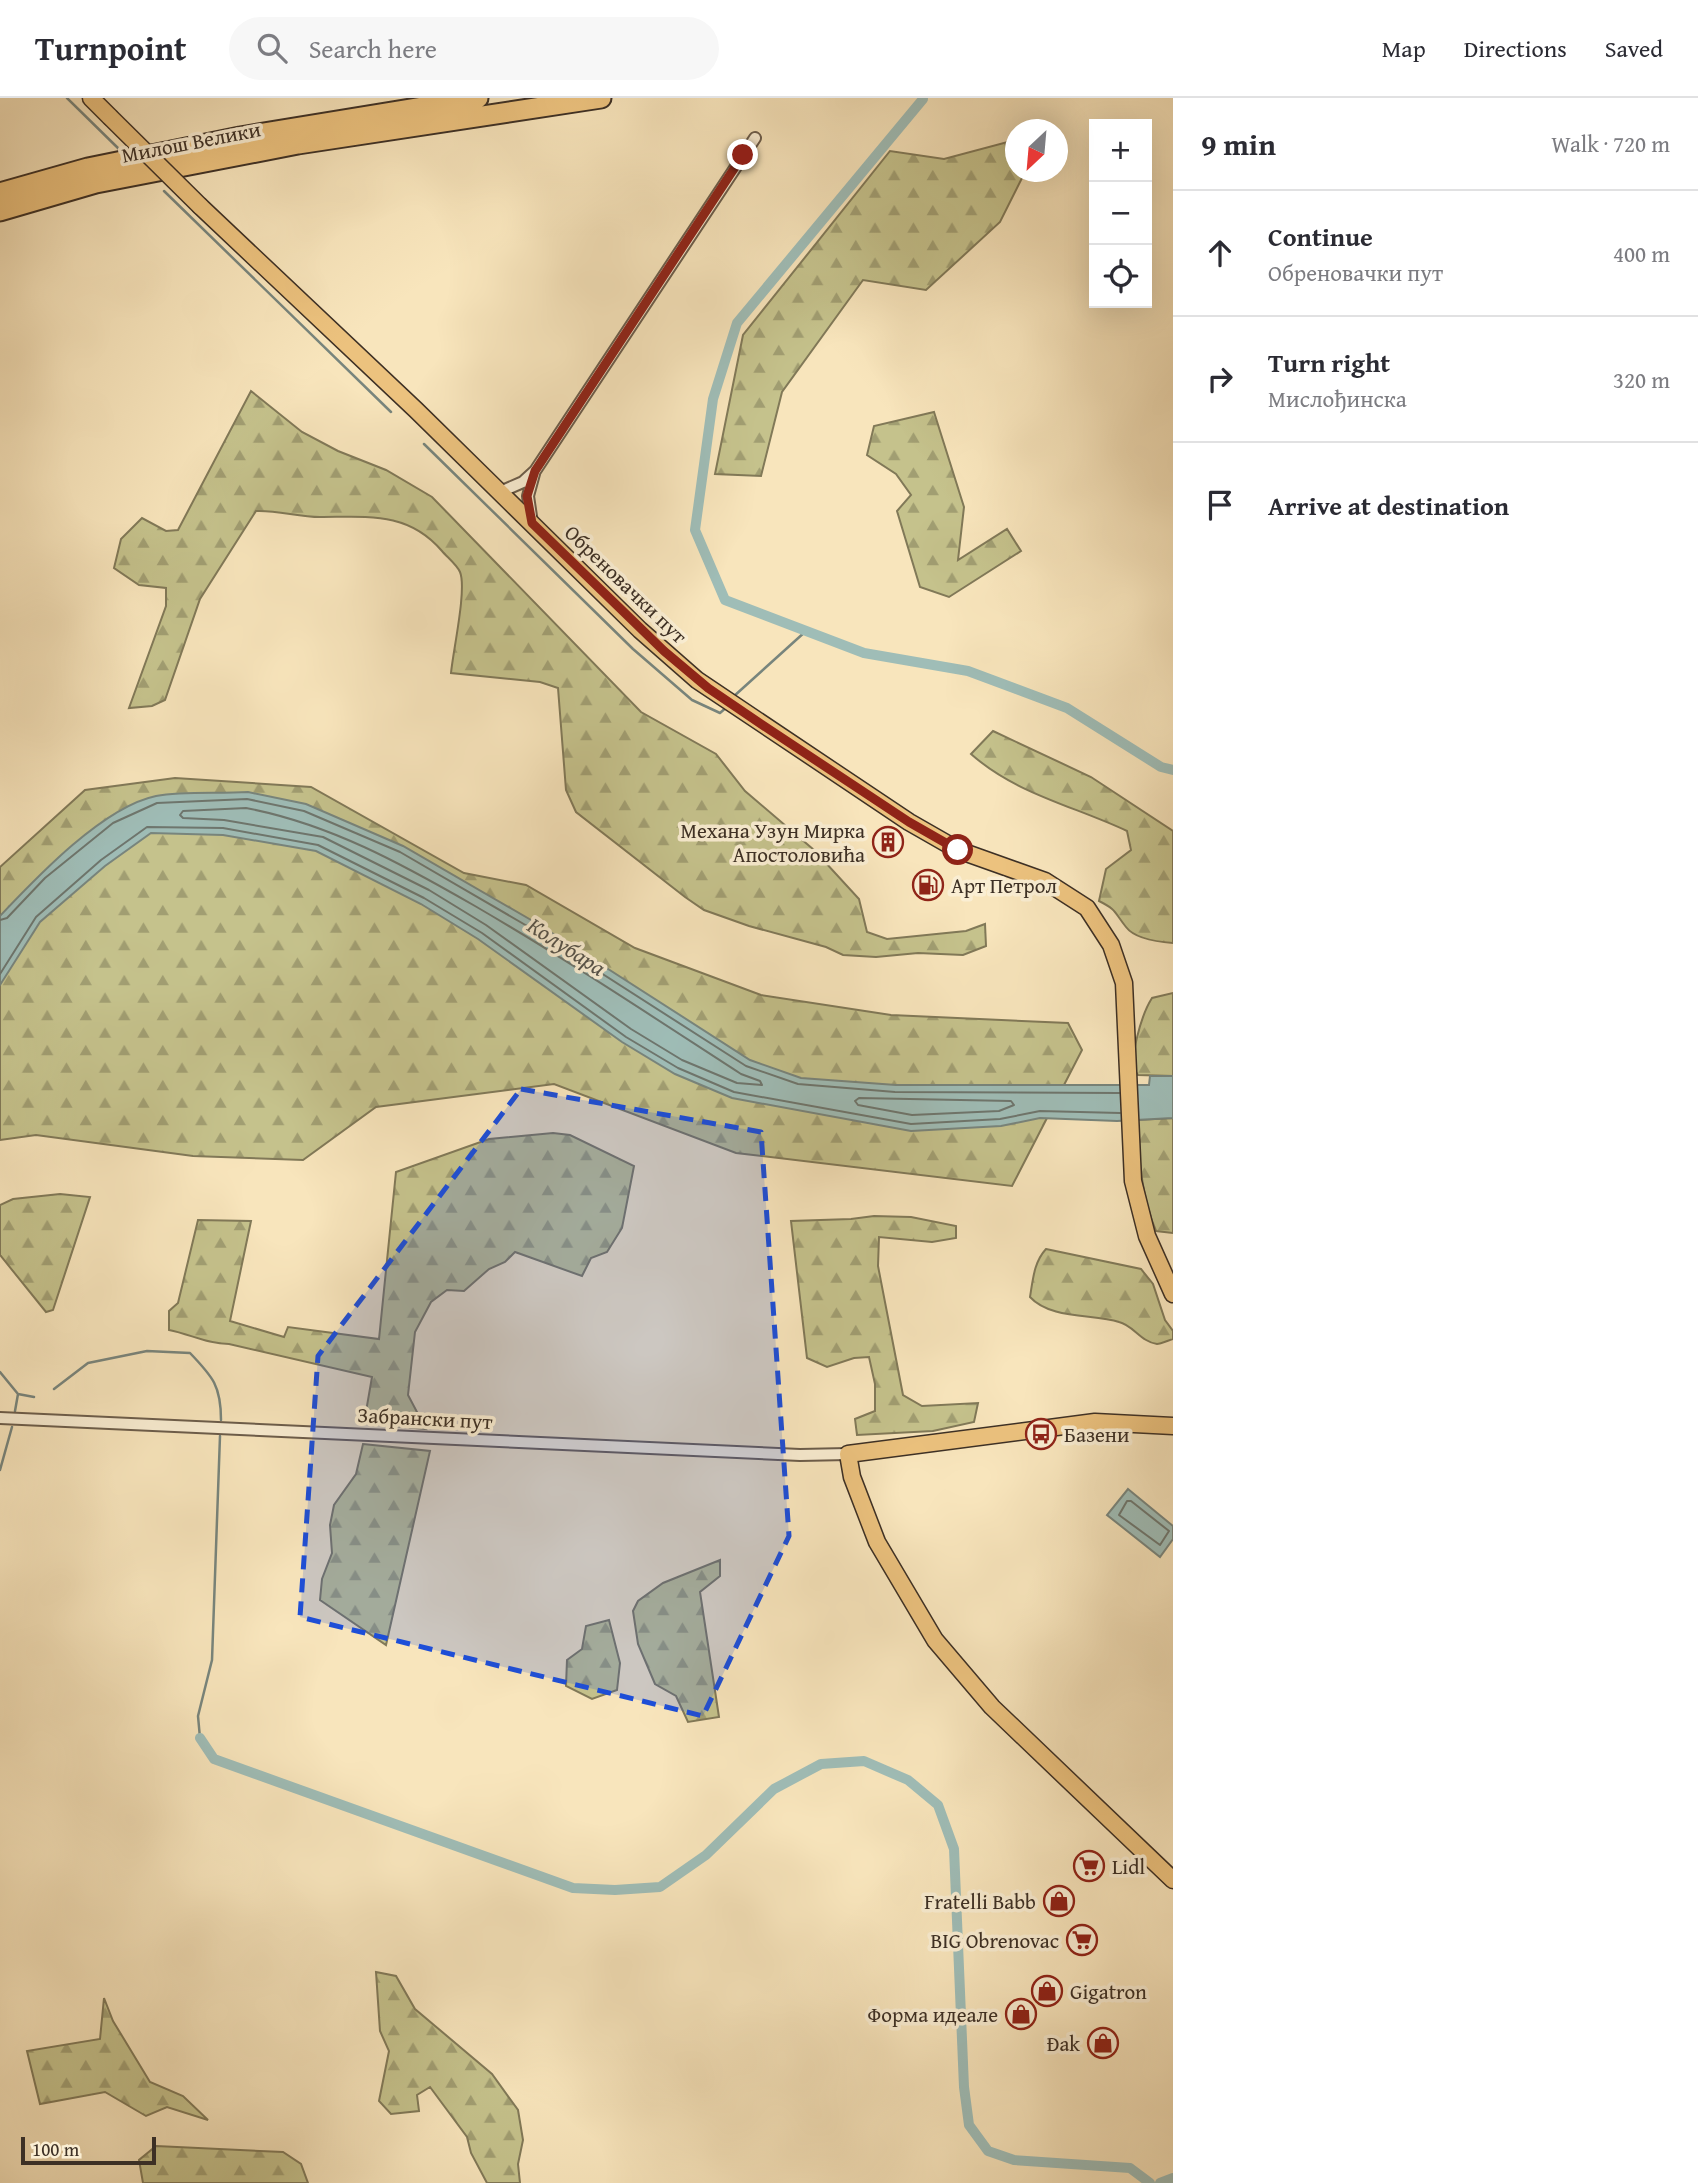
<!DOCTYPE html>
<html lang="en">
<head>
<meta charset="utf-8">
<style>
	:root { --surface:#fff; --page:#f7f7f7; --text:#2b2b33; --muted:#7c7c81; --line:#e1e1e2 }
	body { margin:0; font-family:"Gentium Book Plus",serif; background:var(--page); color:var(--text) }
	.controls { position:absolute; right:21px; top:21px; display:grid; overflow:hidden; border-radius:0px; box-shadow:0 7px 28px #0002 }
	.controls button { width:63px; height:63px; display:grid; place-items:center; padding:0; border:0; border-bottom:2px solid var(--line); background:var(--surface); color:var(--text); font:35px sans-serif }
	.compass { position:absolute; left:1005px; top:21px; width:63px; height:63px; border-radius:50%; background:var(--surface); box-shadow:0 7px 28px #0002; rotate:206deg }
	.scale { position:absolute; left:21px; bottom:18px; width:135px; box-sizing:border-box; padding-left:7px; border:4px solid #3d3025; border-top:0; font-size:19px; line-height:24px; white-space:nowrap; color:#3d3025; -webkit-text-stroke:5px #faeed3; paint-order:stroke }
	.stop { position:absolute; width:21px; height:21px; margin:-16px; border:5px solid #8f2418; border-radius:50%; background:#fff }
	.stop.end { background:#8f2418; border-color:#fff; box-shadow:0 2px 7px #0008 }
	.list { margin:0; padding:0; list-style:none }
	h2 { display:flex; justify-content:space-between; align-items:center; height:91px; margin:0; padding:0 28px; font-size:30px }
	h2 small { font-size:23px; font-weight:400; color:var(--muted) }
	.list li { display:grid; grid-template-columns:46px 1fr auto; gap:21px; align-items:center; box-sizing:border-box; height:126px; padding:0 28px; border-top:2px solid var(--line) }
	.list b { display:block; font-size:26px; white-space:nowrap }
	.list p { margin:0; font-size:23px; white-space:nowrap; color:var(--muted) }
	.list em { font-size:23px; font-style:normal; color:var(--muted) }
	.icon { flex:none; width:38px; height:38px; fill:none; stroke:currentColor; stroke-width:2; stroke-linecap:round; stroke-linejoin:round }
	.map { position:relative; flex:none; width:1173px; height:2085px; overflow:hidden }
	header { display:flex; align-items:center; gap:42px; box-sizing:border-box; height:98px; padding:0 35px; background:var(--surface); border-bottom:2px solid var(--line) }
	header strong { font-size:33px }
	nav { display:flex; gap:38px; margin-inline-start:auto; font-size:24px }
	.search { width:490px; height:63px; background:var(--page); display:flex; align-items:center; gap:18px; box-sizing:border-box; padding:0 24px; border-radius:38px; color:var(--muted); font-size:26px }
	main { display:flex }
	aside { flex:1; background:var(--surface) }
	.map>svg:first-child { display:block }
	.forest { fill:url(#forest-firs); stroke:#817958; stroke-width:2 }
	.water { fill:#9fbdb7; stroke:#78857d; stroke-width:2 }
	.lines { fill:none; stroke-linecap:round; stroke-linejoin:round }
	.shore { stroke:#6e766e; stroke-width:2 }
	.stream { stroke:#78857d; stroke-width:2.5 }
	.canal { stroke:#9fbdb7; stroke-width:10 }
	.street-casing { stroke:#6c5d4b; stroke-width:14 }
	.primary-casing { stroke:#3d3025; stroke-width:19 }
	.highway-casing { stroke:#3d3025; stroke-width:23 }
	.street { stroke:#faeed3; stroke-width:10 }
	.primary { stroke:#ecc27e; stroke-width:16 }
	.highway { stroke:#ecc27e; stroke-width:19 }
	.primary-bridge-casing { stroke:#3d3025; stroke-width:19; stroke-linecap:butt }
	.primary-bridge { stroke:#ecc27e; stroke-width:16 }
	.route { stroke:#8f2418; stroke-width:9 }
	.marked { fill:#1d4ed8; fill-opacity:0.2; stroke:#1d4ed8; stroke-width:5; stroke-dasharray:14 9; stroke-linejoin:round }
	.labels { text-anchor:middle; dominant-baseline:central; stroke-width:7; stroke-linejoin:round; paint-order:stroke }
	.street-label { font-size:21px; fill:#3d3025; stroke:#faeed3 }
	.poi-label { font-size:21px; fill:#3d3025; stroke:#faeed3; text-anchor:end }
	.water-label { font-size:23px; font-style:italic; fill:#56534a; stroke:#faeed3 }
</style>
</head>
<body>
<header>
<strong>Turnpoint</strong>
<div class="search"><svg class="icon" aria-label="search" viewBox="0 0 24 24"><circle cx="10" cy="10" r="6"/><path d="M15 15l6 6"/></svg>Search here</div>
<nav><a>Map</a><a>Directions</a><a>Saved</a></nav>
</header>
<main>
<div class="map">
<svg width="1173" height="2085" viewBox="0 0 1173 2085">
	<defs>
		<pattern id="forest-firs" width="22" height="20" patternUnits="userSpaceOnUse" patternTransform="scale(1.75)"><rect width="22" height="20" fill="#c5c28c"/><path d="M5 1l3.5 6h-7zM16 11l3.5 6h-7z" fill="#a19e72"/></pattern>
	</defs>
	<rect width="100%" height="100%" fill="#f8e5bc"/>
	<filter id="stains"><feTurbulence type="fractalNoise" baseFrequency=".00286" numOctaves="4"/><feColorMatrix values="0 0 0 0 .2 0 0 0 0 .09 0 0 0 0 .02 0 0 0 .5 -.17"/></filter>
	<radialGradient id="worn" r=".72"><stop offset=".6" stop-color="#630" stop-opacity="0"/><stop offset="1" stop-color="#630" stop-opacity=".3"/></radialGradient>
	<!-- forest -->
	<path class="forest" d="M1015,42L1016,74H1025L1000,124L926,192L863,182L782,294L761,378L715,376L743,237L890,53L944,61Z
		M251,293L302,334L338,353L386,372L432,399L641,614L716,656L745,693L814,752L859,801L867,834L887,841L966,833L985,826L986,848L963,857L918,855L876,859L843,857L826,849L749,828L704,812L685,799L576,714L566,692L558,590L540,584L451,575C453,553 467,491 460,474C457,467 447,459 442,453C408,413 367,419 320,419C298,419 278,412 256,413L200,501L165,602L152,608L129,610L166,508V490L139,487L114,470L121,441L142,420L166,433L178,432Z
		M934,314L964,409L958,462L1007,431L1021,453L949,499L920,489L897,413L911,397L896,376L867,357L874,328Z
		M993,633L1091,679L1173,733V845C1159,844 1135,841 1126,829C1114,814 1117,812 1099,803L1106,771L1131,752L1127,733C1074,708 1016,696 971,656Z
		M175,680L311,689L464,775L526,787L635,850L761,897L891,917L1068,925L1082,952L1012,1088L736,1055L554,986L376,1009L303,1062L193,1058L36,1037L0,1042V769L85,692Z
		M1173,895V978L1138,977C1126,964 1143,914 1152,900Z
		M1173,1020V1135L1156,1133C1141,1098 1139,1060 1137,1022Z
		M553,1035L570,1037L634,1068L622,1130L607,1154L591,1160L582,1178L515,1154L505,1164L489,1171L464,1193L447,1192L431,1204L415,1234L408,1297L426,1331L364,1325L372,1279L229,1246C207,1246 190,1236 169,1232V1213L178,1205L198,1122L251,1123L230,1223L284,1239L288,1229L379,1241L396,1074L489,1041Z
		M60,1096L90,1099L53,1212L46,1214L0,1157V1107L13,1101Z
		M874,1118L911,1119L956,1128V1140L932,1144L879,1139L878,1168L903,1297L922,1308L978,1305L974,1324L933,1333L857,1337L855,1321L875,1313V1286L869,1259L854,1260L827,1269L807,1260L791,1123L851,1121Z
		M1046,1151L1141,1171L1153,1186L1165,1222L1173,1233V1241C1169,1242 1161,1246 1157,1246C1141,1244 1133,1227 1119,1224C1092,1216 1050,1221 1030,1199C1033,1181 1034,1164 1046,1151Z
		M363,1346L430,1353L386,1547L320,1502L322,1481L332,1455L330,1427L334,1407L356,1376Z
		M720,1462V1478L700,1494L719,1619L688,1624L676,1598L655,1586L638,1546L633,1513L638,1503L663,1485Z
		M609,1522L620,1565L617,1592L592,1601L566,1588L567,1562L582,1551L586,1528Z
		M376,1874L396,1878L415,1911L492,1976L518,2012L523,2042L518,2066L520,2085H487L471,2055L467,2039L430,1989L417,1997L419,2013L391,2016L379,2003L389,1953L380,1933Z
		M104,1900L113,1923L150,1984L183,1998L208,2022L167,2009L146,2018L105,1994L40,2006L27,1953L100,1941Z
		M156,2048L283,2054L301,2066L308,2085H143L139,2062Z"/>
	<!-- water -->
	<path class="water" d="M248,694L306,706L403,748L538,826L750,962L801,980L896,987H1149L1150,978H1173V1020L1117,1023L1040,1020L1001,1028L911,1033L732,1000L675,976L622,944L478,841L421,806L316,753L223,737L151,735L105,768L40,824L0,887V818C37,779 103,709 156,698C185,693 218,696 248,694Z
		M1128,1391L1173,1428V1441L1160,1459L1107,1417Z"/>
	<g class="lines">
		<!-- shore -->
		<path class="shore" d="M246,710C330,726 402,766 475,808C566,861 653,919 741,976L760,983L762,987L737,985L682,962L631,931L486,827L429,792L323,739L224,722L183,720L180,717L183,713Z
			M0,822L7,820L45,780L113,725L157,705L247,701L304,713L400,754L534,832L746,968L798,986L895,994L1119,995
			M0,876L36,819L101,762L147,729L223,730L318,747L424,800L482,835L626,939L678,970L734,994L911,1026L1000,1021L1040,1013L1120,1015
			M859,1000L1011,1003L1014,1007L999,1013L912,1017L858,1007L855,1003Z
			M1127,1403H1131L1169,1433L1160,1447L1119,1417Z"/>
		<!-- stream -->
		<path class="stream" d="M67,0L122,54
			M164,93L391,314
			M424,346L633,551L692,602L720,615L728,608
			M733,599L806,533
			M0,1274L18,1296L34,1299
			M54,1291L88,1265L147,1253L190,1255C213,1279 221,1288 221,1322
			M15,1313L18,1296
			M0,1372L12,1329
			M200,1640L198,1618L212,1562L220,1338"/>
		<!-- canal -->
		<path class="canal" d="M923,1L737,225L713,301L695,432L725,502L864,555L968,573L1067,610L1161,669L1173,672
			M200,1640L214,1661L573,1790L615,1792L660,1789L706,1757L774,1691L821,1666L864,1663L908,1682L938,1707L954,1751L964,1989L969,2027L988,2053L1014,2062L1130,2070L1150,2085
			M1160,2085L1173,2080"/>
		<!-- street casing -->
		<g class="street-casing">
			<path id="street" d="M500,394L523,384L535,373L755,40
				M532,425L528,398L534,376
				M0,1320L800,1357L848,1356"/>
		</g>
		<!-- primary casing -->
		<g class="primary-casing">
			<path id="primary" d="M91,0L110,19
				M200,108L416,312L640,532L697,582L909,724L958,752L1045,783L1087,810L1111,847L1124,885L1133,1083L1147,1138L1173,1196
				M1173,1328L1095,1324L848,1356L852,1379L877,1444L935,1542L992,1609L1173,1782"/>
		</g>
		<!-- highway casing -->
		<g class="highway-casing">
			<path id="highway" d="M0,95L88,70L240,39L478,0
				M0,113L96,85L298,46L601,0"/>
		</g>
		<!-- street -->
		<use href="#street" class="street"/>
		<!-- primary -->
		<use href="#primary" class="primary"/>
		<!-- highway -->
		<use href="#highway" class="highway"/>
		<!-- primary-bridge casing -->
		<g class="primary-bridge-casing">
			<path id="primary-bridge" d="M110,19L200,108"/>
		</g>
		<!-- primary-bridge -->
		<use href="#primary-bridge" class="primary-bridge"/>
	</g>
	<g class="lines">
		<!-- route -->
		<path class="route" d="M743,57L535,373L527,398L532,425L664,553L708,590L761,626L909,724L958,752"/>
	</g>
	<!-- marked area -->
	<path class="marked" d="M521,991L761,1034L789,1438L703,1618L300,1519L318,1258Z"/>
	<!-- icons -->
	<defs>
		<g id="building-ring" transform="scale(1.575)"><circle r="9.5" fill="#faeed3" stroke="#8f2418" stroke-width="1.5"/><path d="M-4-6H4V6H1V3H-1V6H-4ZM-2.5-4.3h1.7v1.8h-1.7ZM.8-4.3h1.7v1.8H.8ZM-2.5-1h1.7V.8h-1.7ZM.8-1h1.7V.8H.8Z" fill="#8f2418"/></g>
		<g id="fuel-ring" transform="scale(1.575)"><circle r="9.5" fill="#faeed3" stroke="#8f2418" stroke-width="1.5"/><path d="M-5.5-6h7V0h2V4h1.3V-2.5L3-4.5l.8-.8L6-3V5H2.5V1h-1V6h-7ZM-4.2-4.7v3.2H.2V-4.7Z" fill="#8f2418"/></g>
		<g id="bus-ring" transform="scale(1.575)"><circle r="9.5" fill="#faeed3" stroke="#8f2418" stroke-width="1.5"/><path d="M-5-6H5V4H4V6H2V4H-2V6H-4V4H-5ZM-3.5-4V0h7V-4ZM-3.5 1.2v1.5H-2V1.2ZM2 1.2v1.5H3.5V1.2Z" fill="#8f2418"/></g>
		<g id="supermarket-ring" transform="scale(1.575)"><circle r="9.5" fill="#faeed3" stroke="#8f2418" stroke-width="1.5"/><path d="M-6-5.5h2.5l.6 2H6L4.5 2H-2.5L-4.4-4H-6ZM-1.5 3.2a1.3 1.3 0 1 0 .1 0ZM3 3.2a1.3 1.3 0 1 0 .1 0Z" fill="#8f2418"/></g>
		<g id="shop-ring" transform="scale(1.575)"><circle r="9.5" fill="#faeed3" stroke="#8f2418" stroke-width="1.5"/><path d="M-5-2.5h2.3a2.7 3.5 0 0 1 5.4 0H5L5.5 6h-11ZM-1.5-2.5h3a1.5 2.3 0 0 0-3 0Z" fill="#8f2418"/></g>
	</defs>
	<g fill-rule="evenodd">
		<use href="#building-ring" x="888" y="744"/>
		<use href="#fuel-ring" x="928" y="787"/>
		<use href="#bus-ring" x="1041" y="1336"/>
		<use href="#supermarket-ring" x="1089" y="1768"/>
		<use href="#shop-ring" x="1059" y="1803"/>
		<use href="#supermarket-ring" x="1082" y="1842"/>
		<use href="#shop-ring" x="1047" y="1893"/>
		<use href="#shop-ring" x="1021" y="1916"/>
		<use href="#shop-ring" x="1103" y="1945"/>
	</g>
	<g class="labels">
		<!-- street labels -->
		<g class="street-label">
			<text transform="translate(191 44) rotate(-11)">Милош Велики</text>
			<text transform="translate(626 486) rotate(44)">Обреновачки пут</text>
			<text transform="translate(425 1320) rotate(3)">Забрански пут</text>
		</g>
		<!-- poi labels -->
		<g class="poi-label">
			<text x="865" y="732">Механа Узун Мирка<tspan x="865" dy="24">Апостоловића</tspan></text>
			<text x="951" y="787" text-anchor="start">Арт Петрол</text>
			<text x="1064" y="1336" text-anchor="start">Базени</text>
			<text x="1112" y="1768" text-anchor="start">Lidl</text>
			<text x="1036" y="1803">Fratelli Babb</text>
			<text x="1059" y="1842">BIG Obrenovac</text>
			<text x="1070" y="1893" text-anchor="start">Gigatron</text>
			<text x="998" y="1916">Форма идеале</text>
			<text x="1080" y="1945">Đak</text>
		</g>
		<!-- water labels -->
		<g class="water-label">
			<text transform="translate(567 848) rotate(33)">Колубара</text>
		</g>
	</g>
	<rect width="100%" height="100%" filter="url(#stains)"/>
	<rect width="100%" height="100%" fill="url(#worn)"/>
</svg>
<div class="controls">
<button>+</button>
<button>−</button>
<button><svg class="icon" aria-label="locate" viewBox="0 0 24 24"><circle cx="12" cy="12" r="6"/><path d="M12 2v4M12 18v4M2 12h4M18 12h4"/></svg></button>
</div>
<svg class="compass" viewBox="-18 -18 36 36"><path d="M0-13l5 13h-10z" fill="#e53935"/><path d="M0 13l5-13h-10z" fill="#7c7c81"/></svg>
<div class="scale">100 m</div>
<div class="stop" style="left:958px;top:752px"></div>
<div class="stop end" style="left:743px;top:57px"></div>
</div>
<aside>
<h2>9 min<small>Walk · 720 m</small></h2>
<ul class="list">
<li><svg class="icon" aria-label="ahead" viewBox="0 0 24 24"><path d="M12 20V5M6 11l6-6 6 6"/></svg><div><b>Continue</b><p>Обреновачки пут</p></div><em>400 m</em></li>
<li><svg class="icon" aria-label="right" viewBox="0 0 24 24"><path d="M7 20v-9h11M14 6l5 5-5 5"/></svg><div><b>Turn right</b><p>Мислођинска</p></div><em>320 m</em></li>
<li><svg class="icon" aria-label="arrive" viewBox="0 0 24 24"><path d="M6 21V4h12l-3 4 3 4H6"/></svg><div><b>Arrive at destination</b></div></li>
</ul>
</aside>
</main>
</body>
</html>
